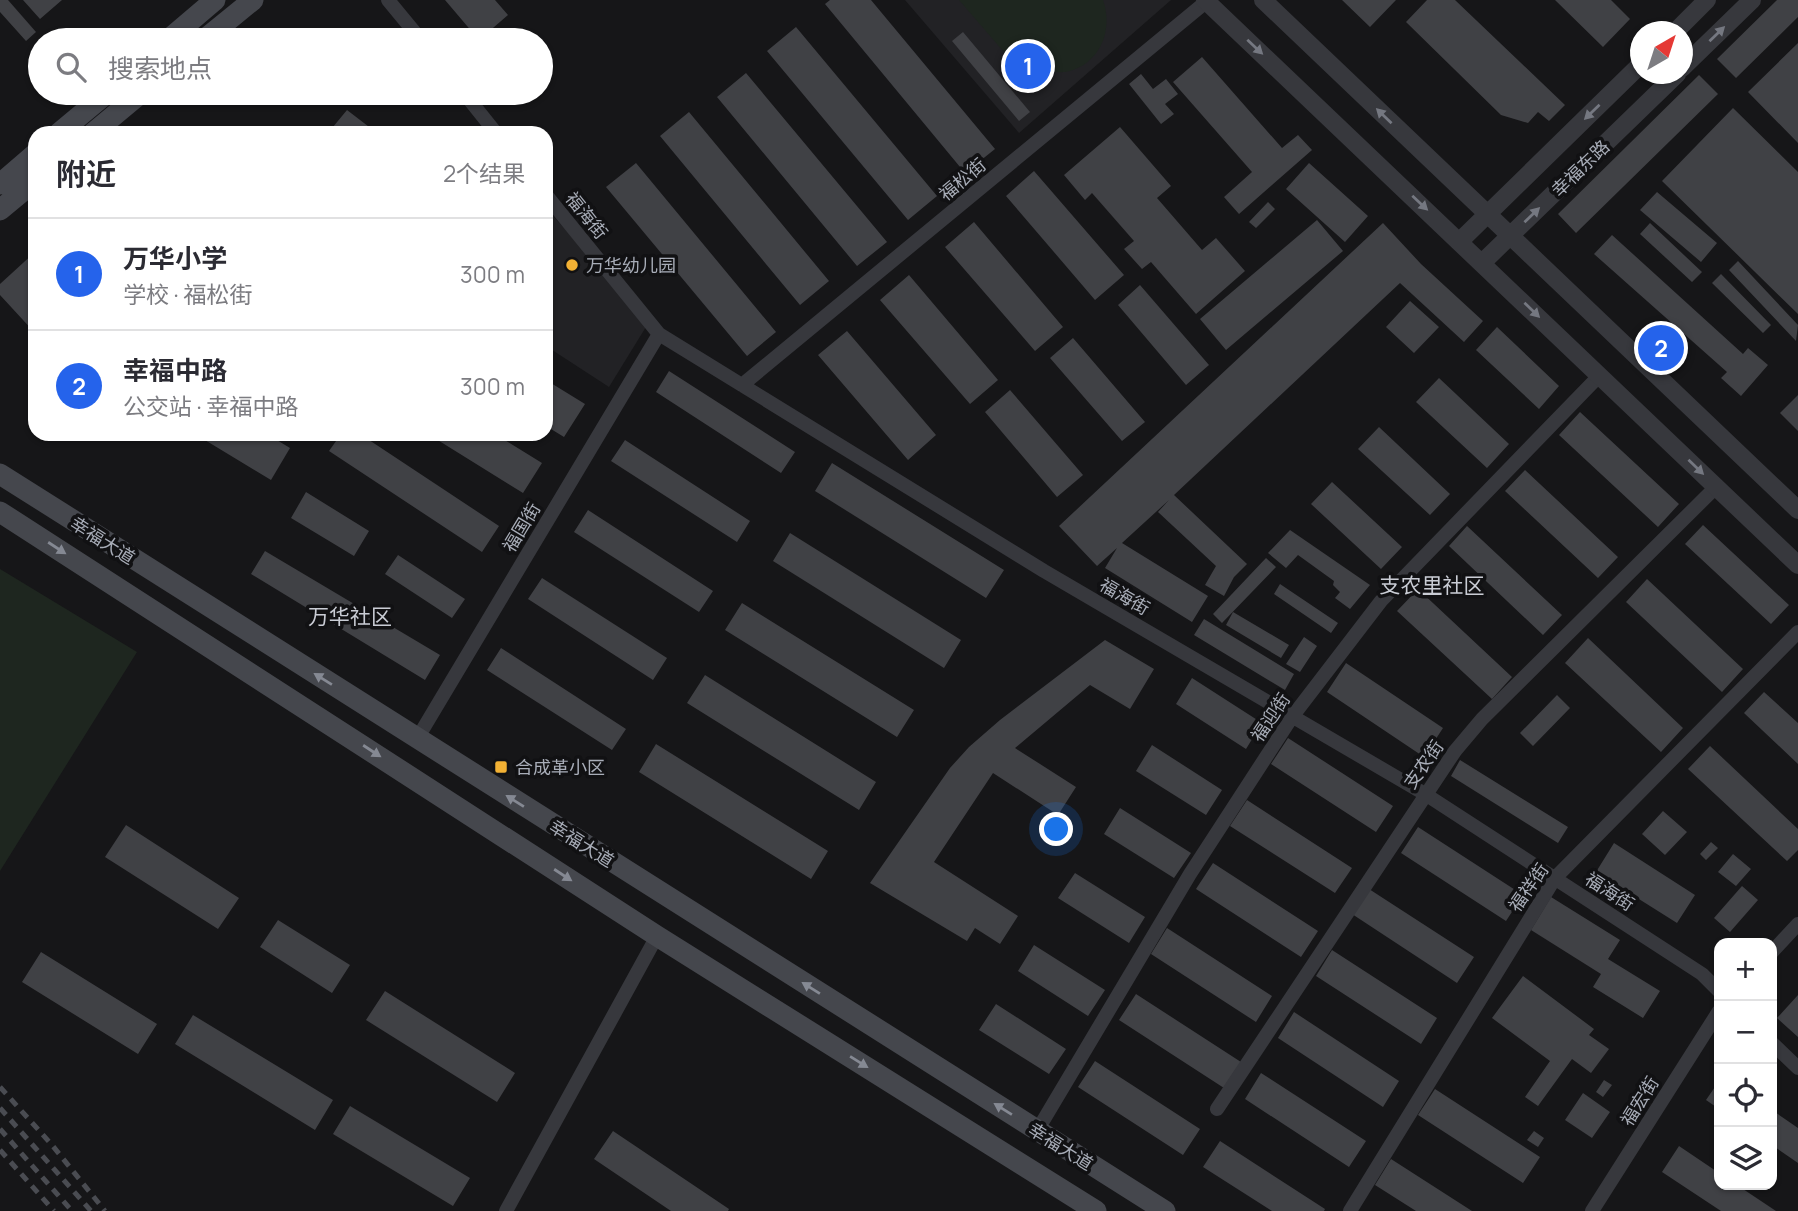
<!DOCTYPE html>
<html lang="zh">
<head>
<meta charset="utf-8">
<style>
	:root { --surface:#fff; --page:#f7f7f7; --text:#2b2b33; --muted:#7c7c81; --line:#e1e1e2; --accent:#2563eb }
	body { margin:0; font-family:Manrope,"Noto Sans SC",sans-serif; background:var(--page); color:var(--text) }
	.controls { position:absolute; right:21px; bottom:21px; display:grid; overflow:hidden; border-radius:14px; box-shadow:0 2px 5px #0004 }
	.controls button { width:63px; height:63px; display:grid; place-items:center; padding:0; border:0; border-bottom:2px solid var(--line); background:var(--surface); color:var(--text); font:35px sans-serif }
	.compass { position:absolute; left:1630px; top:21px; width:63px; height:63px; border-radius:50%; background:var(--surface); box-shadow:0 2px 5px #0004; rotate:39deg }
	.you { position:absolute; left:1057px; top:830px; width:24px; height:24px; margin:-18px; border:5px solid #fff; border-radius:50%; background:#1a73e8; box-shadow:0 0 0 10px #1a73e833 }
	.badge { display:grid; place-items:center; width:46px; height:46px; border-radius:50%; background:var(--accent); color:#fff; font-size:23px; font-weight:700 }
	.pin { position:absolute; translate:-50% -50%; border:4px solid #fff; box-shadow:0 2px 7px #0006 }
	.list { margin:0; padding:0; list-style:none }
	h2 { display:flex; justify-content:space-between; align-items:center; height:91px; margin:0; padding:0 28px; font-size:30px }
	h2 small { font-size:23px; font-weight:400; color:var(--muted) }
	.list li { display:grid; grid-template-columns:46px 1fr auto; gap:21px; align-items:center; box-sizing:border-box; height:112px; padding:0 28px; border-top:2px solid var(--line) }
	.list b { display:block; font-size:26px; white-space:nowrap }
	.list p { margin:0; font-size:23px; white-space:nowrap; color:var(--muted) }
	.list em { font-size:23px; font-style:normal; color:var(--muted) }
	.icon { flex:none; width:38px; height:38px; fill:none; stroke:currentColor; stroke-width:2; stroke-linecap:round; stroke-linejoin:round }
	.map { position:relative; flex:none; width:1798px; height:1211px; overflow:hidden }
	.search { position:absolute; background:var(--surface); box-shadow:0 2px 5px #0004; left:28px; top:28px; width:525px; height:77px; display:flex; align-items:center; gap:18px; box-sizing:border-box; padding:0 24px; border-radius:38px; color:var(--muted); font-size:26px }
	.panel { position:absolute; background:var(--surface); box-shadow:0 2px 5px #0004; left:28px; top:126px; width:525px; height:315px; border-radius:21px }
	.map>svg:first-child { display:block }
	.built { fill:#222225 }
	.green { fill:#1e261f }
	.building { fill:#404145 }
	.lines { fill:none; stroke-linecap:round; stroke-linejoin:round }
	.minor { stroke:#37383d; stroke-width:14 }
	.tertiary { stroke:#37383d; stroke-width:18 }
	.secondary { stroke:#45474d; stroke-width:21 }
	.rail { stroke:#4a4c52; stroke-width:5; stroke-dasharray:9 7; stroke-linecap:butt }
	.oneway { fill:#757881 }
	.oneway2 { fill:#858993 }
	.poi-dot { fill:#f2b134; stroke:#111113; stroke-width:2.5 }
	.labels { text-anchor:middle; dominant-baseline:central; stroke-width:7; stroke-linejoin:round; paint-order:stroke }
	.street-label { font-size:18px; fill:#a8adb8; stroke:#111113 }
	.poi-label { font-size:18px; fill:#a8adb8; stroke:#111113; text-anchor:start }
	.quarter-label { font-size:21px; fill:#c9ccd4; stroke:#111113 }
</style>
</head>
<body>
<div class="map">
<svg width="1798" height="1211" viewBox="0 0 1798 1211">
	<rect width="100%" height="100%" fill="#161618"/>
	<!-- built -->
	<path class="built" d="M905,0H1171L1019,133Z
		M546,208L649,322L609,387L546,346Z"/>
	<!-- green -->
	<path class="green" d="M959,0H1103C1114,31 1099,66 1065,72C1055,73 1042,69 1032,67L1023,74Z
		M0,569L137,652L0,871Z"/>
	<!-- building -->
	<path class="building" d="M0,0H8L36,32L26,41L0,12Z
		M23,0H62L40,19Z
		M445,0H495L508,15L479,40Z
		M830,0H871L995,149L965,173L825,4Z
		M1342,0H1396L1370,27Z
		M1427,0H1455L1565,105L1549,121L1538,112L1528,123L1501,115L1406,22Z
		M1555,0H1611L1630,19L1603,47Z
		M1777,0H1798V17L1736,78L1717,59Z
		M796,27L937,196L908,220L767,51Z
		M963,32L1030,112L1019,121L952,41Z
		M1798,43V143L1748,92Z
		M1202,57L1282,148L1298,135L1312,150L1239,214L1224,197L1252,172L1173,82Z
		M746,73L887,242L857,266L717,97Z
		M1141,74L1153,89L1166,79L1178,94L1165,104L1174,114L1161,124L1129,84Z
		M1699,75L1718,94L1576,233L1558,214Z
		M1733,108L1798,172V314L1662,181Z
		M347,110L377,133H328Z
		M689,112L829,281L800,305L660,136Z
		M1120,127L1171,186L1157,198L1202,250L1216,238L1245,271L1196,314L1151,262L1142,269L1124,249L1134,241L1092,193L1085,200L1064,175Z
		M636,163L776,332L747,356L606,187Z
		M1309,163L1368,216L1345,242L1286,189Z
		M1034,171L1124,275L1095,300L1006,196Z
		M1657,192L1717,243L1701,262L1640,210Z
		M1268,202L1275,209L1256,228L1249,222Z
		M1317,220L1343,251L1226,350L1200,319Z
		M974,222L1063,327L1035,351L945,247Z
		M1383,223L1421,264L1483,321L1464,342L1400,283L1174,495L1247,564L1234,577L1224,596L1205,585L1216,566L1158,512L1169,500L1122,543L1208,596L1192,622L1105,568L1117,548L1097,566L1059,526Z
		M1650,223L1702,272L1692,282L1640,234Z
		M1612,235L1743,354L1748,348L1768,365L1741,396L1721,378L1727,372L1594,254Z
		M35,252V333L0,295V284Z
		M1738,261L1798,325L1796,341L1729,270Z
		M1721,274L1771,325L1763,333L1712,283Z
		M909,275L998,380L970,404L880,300Z
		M1140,285L1209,365L1186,385L1118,305Z
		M1410,301L1439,327L1414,353L1386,327Z
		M1497,327L1559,386L1539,409L1476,350Z
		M847,331L936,435L908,460L818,355Z
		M1073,338L1145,422L1122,441L1050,358Z
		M669,371L795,452L781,473L656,392Z
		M1439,378L1509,444L1487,468L1416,402Z
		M546,380L585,404L564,437L546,426Z
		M1010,390L1083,475L1057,497L985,412Z
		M1798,395V431L1780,413Z
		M1580,412L1679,504L1658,527L1559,435Z
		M1379,427L1450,494L1430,515L1358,449Z
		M195,434H267L290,448L271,480Z
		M341,434H360L499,526L482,552L329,451Z
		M428,434H495L542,463L523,493Z
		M625,440L750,521L737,542L611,461Z
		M832,463L1004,570L986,598L815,491Z
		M1525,470L1618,557L1598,578L1505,491Z
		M1332,482L1402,547L1381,569L1311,504Z
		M306,492L369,531L354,556L291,518Z
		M588,510L713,591L699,612L574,532Z
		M1703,525L1789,605L1771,624L1685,544Z
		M1467,526L1562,615L1543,635L1449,546Z
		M1290,530L1370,585L1350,609L1335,598L1340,592L1333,585L1334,581L1298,555L1286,568L1268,553Z
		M790,533L961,640L944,668L773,561Z
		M265,551L440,655L425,680L251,574Z
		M398,555L465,599L452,618L385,574Z
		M1266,558L1276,567L1222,623L1213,614Z
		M542,578L667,658L653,680L528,599Z
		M1647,579L1743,669L1722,692L1626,602Z
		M1280,584L1338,623L1331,633L1274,594Z
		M1418,589L1512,677L1492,699L1397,611Z
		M742,603L914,710L897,737L725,630Z
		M1233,612L1289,645L1281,658L1226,625Z
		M1204,619L1294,674L1285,690L1194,635Z
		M1304,637L1317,646L1300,672L1286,664Z
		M1588,638L1683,728L1661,752L1565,663Z
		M1105,640L1154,669L1130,709L1090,685L1015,748L1076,787L1058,815L993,773L934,862L1018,916L1000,944L975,928L967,941L870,883L950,768L969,747L1000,720Z
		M501,648L626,729L612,750L487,670Z
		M1346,663L1443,728L1424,757L1327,692Z
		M705,675L876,782L859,810L687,703Z
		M1192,678L1262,723L1246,749L1176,704Z
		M1764,692L1798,723V764L1744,713Z
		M1557,695L1570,708L1533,746L1520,733Z
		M1288,738L1393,806L1376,832L1271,764Z
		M656,744L828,851L811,879L639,772Z
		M1152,745L1222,790L1206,815L1136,771Z
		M1710,746L1798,829V850L1787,861L1688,769Z
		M1460,760L1568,827L1558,843L1451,776Z
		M1247,800L1352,868L1335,893L1230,826Z
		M1120,808L1191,853L1174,878L1104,834Z
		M1663,811L1687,832L1665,855L1642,834Z
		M126,825L239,898L218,929L105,857Z
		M1418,827L1523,895L1506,921L1401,853Z
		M1711,842L1718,848L1706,860L1700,854Z
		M1614,843L1695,895L1677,923L1596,872Z
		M1733,854L1751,869L1736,886L1718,872Z
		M1213,863L1318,931L1301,957L1196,889Z
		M1075,873L1145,917L1129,943L1058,898Z
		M1742,886L1758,900L1730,932L1714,918Z
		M1369,889L1474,957L1457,983L1352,914Z
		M1551,897L1620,940L1608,959L1660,991L1643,1018L1593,987L1601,974L1531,930Z
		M278,920L350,965L332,993L260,947Z
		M1167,928L1272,996L1256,1022L1151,954Z
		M1034,945L1105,990L1088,1016L1018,971Z
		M1332,950L1437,1018L1421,1044L1316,976Z
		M41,952L157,1024L138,1054L22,982Z
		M1523,976L1594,1029L1589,1035L1609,1049L1591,1073L1572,1059L1538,1106L1525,1097L1550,1061L1492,1018Z
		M385,991L515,1073L497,1102L366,1020Z
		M1136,994L1241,1062L1224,1088L1119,1020Z
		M1798,995V1037L1777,1018Z
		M996,1004L1066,1049L1049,1074L979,1030Z
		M1294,1012L1399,1081L1383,1107L1278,1038Z
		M193,1015L333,1100L315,1130L175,1044Z
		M1095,1061L1200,1129L1183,1155L1078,1087Z
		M1261,1073L1366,1141L1349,1167L1245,1099Z
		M1604,1080L1612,1085L1603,1097L1596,1092Z
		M1719,1081V1109L1706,1100Z
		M1435,1089L1540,1157L1523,1183L1418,1115Z
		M1583,1093L1610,1112L1592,1138L1565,1120Z
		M350,1106L470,1178L453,1206L333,1134Z
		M1772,1110L1798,1128V1163L1772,1145Z
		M613,1131L729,1209L728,1211H671L594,1159Z
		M1534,1131L1544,1138L1538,1147L1527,1140Z
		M1220,1141L1325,1209L1324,1211H1272L1203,1167Z
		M1679,1146L1719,1173V1185H1737L1776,1211H1721L1662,1172Z
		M1391,1159L1472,1211H1416L1375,1185Z"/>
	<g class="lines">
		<!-- minor -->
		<path class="minor" d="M388,0L421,40
			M464,93L496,133
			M546,195L659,334L1044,571L1425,794L1702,974L1719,991
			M742,385L1207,1
			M417,739L659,334
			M1772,952L1798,924
			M1772,1043L1798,1068
			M1217,1109L1455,751L1482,719L1716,487
			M1037,1131L1190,874L1292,717L1381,601L1600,375
			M506,1211L657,936
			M1350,1211L1555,878L1798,632
			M1592,1211L1719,1011"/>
		<!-- tertiary -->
		<path class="tertiary" d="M1205,0L1798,565
			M1263,0L1798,510
			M1675,32L1707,0
			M1682,68L1752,0
			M1460,241L1640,65
			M1483,262L1677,74"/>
		<!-- secondary -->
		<path class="secondary" d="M168,40L215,0
			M204,40L253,0
			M59,133L107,93
			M93,133L141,93
			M0,184L35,154
			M0,210L35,181
			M0,474L1165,1211
			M0,512L657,936L1096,1211"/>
		<!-- rail -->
		<path class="rail" d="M0,1087L52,1145L105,1211
			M0,1108L91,1211
			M0,1129L72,1211
			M0,1150L54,1211"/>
	</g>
	<!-- one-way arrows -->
	<defs><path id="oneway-solid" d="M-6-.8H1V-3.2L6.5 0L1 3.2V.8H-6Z" transform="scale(1.75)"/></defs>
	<g class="oneway">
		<use href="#oneway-solid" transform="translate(1717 34) rotate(-44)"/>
		<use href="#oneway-solid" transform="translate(1255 47) rotate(43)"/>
		<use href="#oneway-solid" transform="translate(1592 112) rotate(136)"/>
		<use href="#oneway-solid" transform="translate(1384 116) rotate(-136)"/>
		<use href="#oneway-solid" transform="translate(1420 203) rotate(43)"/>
		<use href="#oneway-solid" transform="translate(1532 215) rotate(-44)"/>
		<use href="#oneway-solid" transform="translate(1532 310) rotate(44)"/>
		<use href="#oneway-solid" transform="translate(1696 467) rotate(44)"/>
	</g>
	<g class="oneway2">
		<use href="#oneway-solid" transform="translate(57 548) rotate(33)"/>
		<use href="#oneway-solid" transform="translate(323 679) rotate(-148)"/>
		<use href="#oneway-solid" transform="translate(372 751) rotate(33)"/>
		<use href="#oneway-solid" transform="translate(515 801) rotate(-148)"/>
		<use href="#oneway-solid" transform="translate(563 875) rotate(33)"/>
		<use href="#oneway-solid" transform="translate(811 988) rotate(-148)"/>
		<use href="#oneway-solid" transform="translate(859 1062) rotate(32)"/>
		<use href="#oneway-solid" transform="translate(1003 1109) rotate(-148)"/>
	</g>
	<!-- markers -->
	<g class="poi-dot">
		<circle cx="572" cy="265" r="7"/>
		<rect x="494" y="760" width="14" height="14" rx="3.5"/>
	</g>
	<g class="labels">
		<!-- street labels -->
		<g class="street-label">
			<text transform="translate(1580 168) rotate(-44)">幸福东路</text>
			<text transform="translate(962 179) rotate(-40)">福松街</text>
			<text transform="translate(587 215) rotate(51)">福海街</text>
			<text transform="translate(521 527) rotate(-59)">福国街</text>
			<text transform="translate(103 540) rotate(32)">幸福大道</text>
			<text transform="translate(1125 596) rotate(30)">福海街</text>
			<text transform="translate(1270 717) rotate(-56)">福迎街</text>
			<text transform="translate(1423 764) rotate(-55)">支农街</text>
			<text transform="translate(582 843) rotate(32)">幸福大道</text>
			<text transform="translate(1528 887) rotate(-55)">福祥街</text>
			<text transform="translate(1610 891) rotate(33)">福海街</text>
			<text transform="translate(1639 1101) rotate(-58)">福宏街</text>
			<text transform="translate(1061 1146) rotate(32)">幸福大道</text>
		</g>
		<!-- poi labels -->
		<g class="poi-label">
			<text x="586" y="265">万华幼儿园</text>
			<text x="515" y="767">合成革小区</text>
		</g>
		<!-- quarter labels -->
		<g class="quarter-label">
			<text x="1432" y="585">支农里社区</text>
			<text x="350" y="616">万华社区</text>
		</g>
	</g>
</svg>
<div class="controls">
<button>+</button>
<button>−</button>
<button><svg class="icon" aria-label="locate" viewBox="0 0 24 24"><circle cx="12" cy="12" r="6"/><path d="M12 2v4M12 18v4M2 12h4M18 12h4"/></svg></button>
<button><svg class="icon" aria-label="layers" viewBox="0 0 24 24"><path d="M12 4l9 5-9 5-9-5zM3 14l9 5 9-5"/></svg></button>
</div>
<svg class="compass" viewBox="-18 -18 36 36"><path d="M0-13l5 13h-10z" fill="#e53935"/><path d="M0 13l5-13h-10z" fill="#7c7c81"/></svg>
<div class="you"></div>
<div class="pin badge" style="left:1028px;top:66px">1</div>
<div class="pin badge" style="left:1661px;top:348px">2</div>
<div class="search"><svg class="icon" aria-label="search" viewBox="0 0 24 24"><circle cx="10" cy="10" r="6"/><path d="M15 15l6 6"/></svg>搜索地点</div>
<section class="panel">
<h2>附近<small>2个结果</small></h2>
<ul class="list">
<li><span class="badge">1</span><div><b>万华小学</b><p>学校 · 福松街</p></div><em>300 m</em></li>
<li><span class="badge">2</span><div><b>幸福中路</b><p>公交站 · 幸福中路</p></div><em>300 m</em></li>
</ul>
</section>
</div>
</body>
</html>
